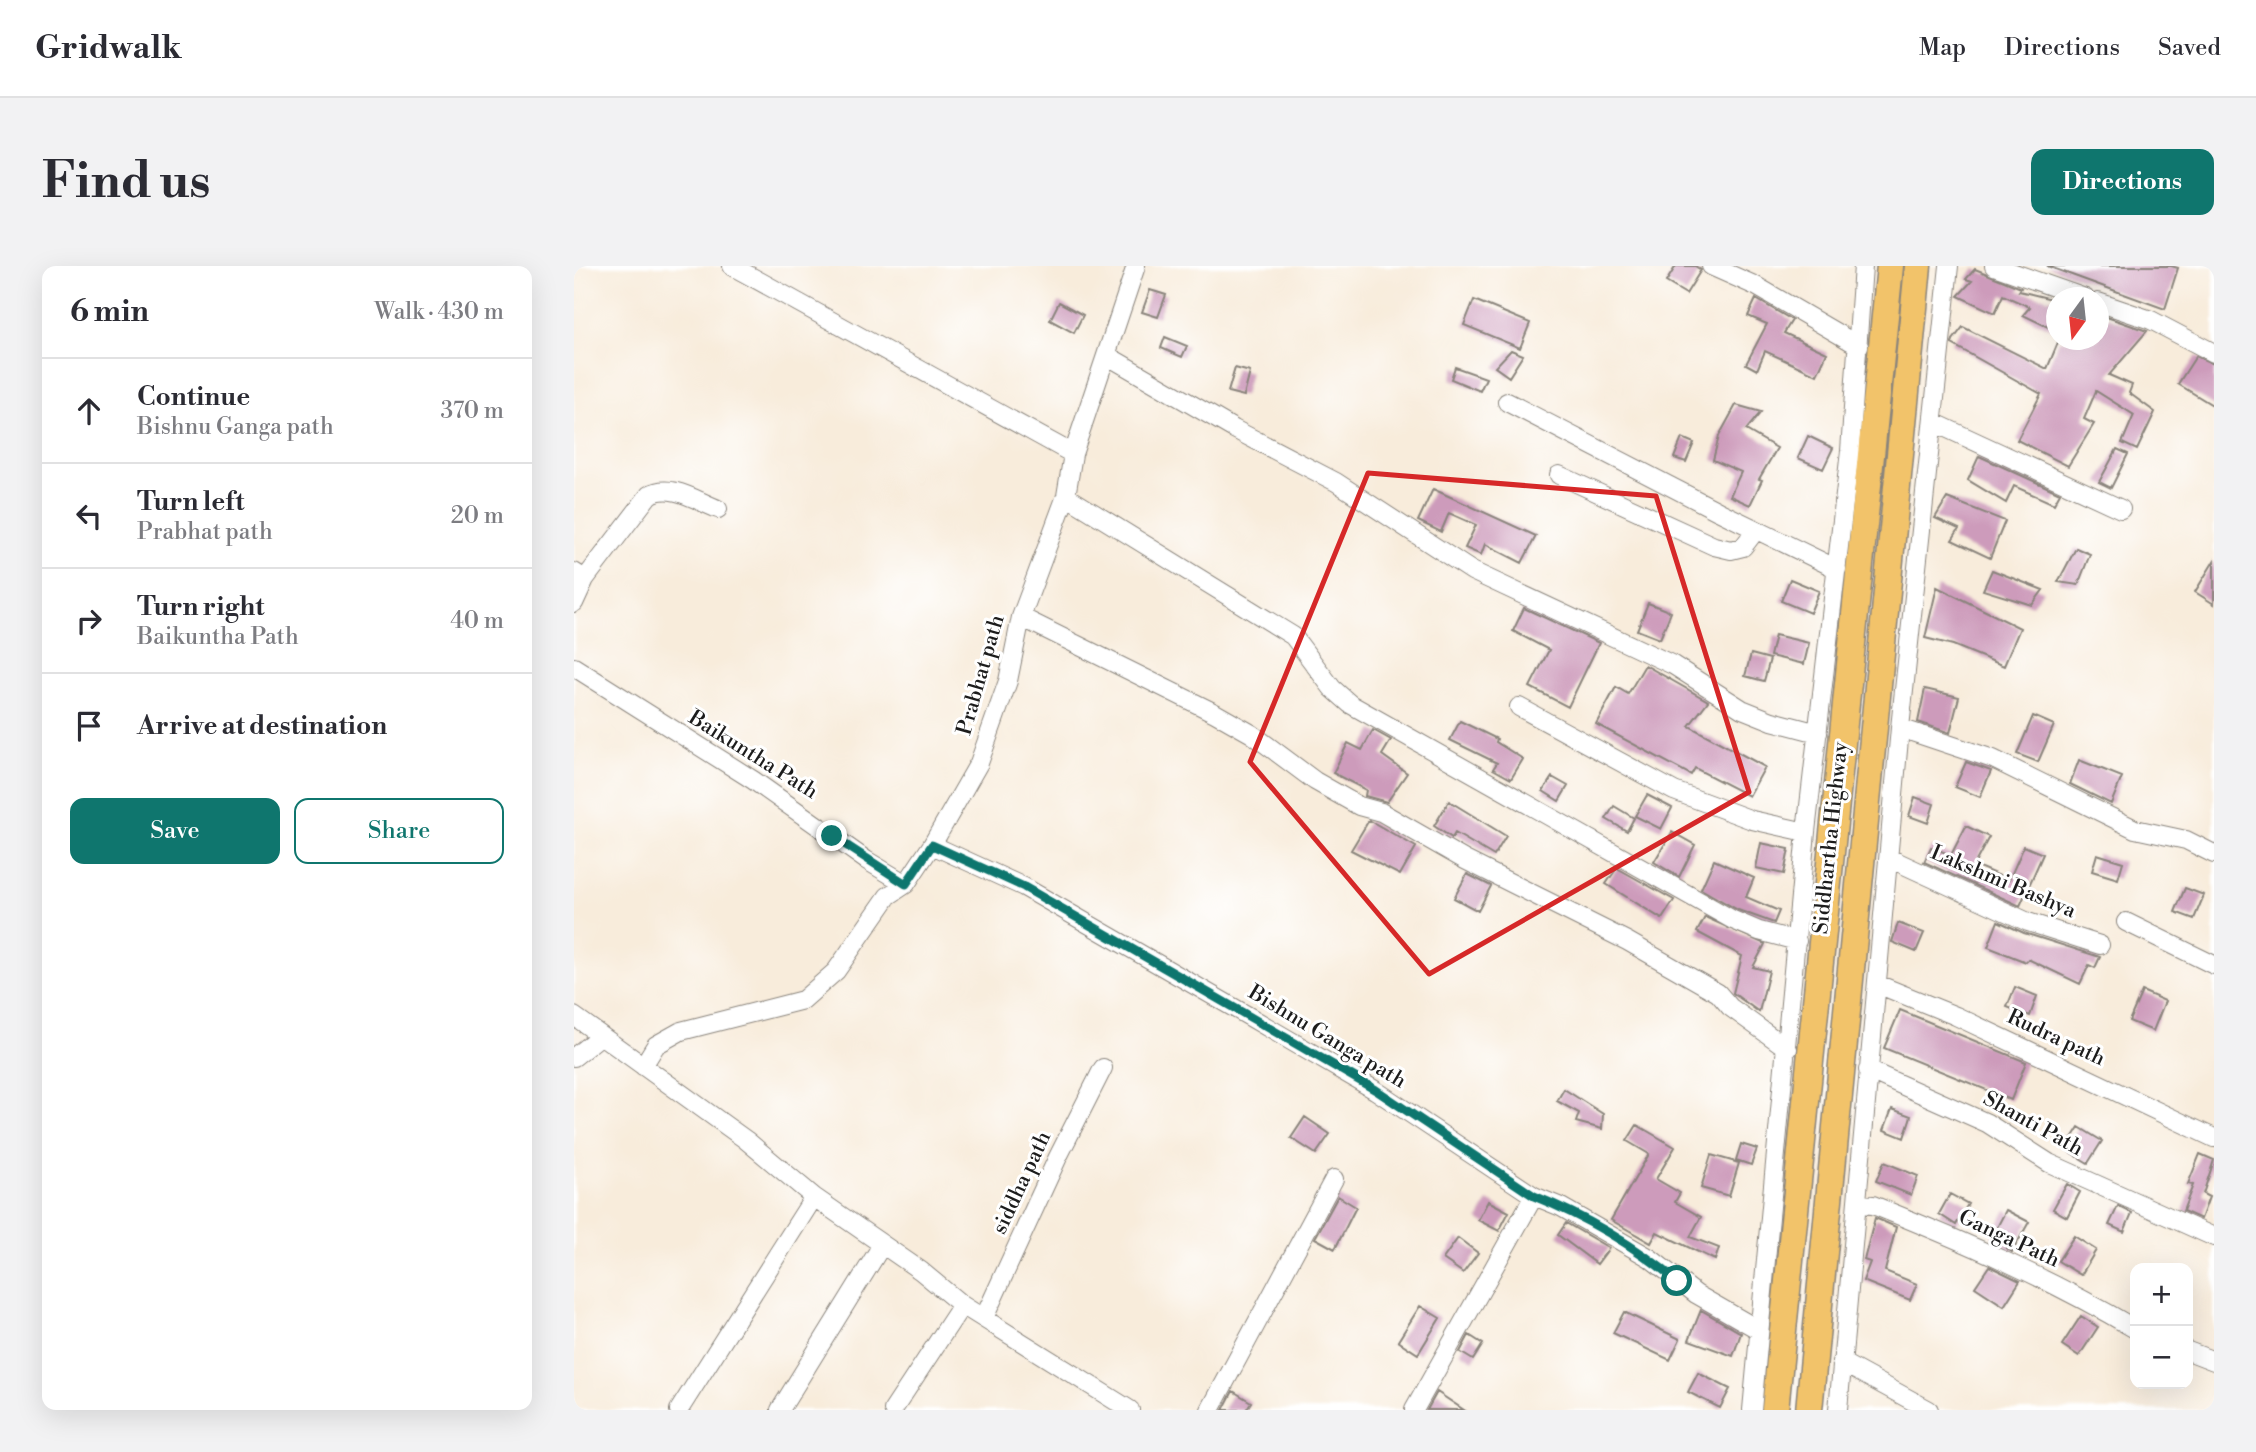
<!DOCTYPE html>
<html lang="en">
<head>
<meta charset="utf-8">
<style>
	:root { --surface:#fff; --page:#f2f2f3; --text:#2b2b33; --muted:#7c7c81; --line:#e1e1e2; --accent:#0f766e }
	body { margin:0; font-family:"Libre Bodoni",serif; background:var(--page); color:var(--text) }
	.controls { position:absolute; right:21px; bottom:21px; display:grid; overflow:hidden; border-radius:14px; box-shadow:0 7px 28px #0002 }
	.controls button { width:63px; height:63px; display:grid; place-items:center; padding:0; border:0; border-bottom:2px solid var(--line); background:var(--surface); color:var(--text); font:35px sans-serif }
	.compass { position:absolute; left:1472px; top:21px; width:63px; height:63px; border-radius:50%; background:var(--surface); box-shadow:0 7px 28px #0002; rotate:195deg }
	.stop { position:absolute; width:21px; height:21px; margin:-16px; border:5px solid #0f766e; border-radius:50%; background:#fff }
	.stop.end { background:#0f766e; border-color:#fff; box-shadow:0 2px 7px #0008 }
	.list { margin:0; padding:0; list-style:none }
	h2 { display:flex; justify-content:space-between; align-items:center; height:91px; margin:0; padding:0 28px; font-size:30px }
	h2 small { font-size:23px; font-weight:400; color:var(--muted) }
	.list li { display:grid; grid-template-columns:46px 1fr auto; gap:21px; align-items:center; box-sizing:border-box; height:105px; padding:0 28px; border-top:2px solid var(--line) }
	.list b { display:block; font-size:26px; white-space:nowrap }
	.list p { margin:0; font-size:23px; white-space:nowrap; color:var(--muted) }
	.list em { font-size:23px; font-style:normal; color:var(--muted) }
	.actions { display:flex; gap:14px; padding:21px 28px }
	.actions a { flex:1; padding:16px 0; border:2px solid var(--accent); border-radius:14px; text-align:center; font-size:24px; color:var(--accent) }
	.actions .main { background:var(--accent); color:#fff }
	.icon { flex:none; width:38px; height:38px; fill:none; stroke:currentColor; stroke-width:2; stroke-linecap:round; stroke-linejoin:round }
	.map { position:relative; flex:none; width:1640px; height:1144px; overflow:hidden; border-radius:14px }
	header { display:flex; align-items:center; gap:42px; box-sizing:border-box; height:98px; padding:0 35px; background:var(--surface); border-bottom:2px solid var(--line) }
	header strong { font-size:33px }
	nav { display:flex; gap:38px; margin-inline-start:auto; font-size:24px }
	.intro { display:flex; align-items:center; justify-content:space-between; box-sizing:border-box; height:168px; padding:0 42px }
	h1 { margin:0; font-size:49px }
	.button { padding:18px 32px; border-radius:14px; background:var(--accent); color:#fff; font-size:24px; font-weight:700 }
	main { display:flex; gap:42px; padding:0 42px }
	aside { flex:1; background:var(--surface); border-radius:14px; box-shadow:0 7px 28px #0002 }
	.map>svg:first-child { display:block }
	.building { fill:#cd9bbb }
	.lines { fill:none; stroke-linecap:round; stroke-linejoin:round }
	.minor-casing { stroke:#8a847c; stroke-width:20 }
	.highway-casing { stroke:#8a847c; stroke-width:29 }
	.minor { stroke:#fff; stroke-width:18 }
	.highway { stroke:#f2c36a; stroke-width:26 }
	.route { stroke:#0f766e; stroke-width:9 }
	.marked { fill:none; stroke:#d62828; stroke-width:5; stroke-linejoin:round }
	.labels { text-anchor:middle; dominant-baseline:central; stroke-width:6; stroke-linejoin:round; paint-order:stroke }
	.street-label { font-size:21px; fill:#1c1c1c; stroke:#fff }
</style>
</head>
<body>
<header>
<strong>Gridwalk</strong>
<nav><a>Map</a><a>Directions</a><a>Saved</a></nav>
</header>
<div class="intro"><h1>Find us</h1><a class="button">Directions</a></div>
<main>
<aside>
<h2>6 min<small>Walk · 430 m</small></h2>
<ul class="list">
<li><svg class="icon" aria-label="ahead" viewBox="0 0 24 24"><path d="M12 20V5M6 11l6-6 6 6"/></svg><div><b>Continue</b><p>Bishnu Ganga path</p></div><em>370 m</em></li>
<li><svg class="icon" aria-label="left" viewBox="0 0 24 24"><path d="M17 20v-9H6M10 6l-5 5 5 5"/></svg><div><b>Turn left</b><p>Prabhat path</p></div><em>20 m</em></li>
<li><svg class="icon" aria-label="right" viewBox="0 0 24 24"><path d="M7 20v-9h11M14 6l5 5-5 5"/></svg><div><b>Turn right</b><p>Baikuntha Path</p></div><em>40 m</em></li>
<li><svg class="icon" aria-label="arrive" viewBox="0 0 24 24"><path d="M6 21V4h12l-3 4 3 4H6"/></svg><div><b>Arrive at destination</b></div></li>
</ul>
<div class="actions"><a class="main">Save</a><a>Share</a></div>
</aside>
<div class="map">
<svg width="1640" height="1144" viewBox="0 0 1640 1144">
	<rect width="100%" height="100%" fill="#fff"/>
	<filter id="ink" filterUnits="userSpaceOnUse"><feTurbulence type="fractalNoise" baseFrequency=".0143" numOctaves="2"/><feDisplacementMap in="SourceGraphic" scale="14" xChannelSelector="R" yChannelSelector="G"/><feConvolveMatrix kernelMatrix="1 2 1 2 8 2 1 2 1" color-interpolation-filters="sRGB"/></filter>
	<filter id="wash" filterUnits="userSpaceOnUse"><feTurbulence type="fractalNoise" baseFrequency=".00686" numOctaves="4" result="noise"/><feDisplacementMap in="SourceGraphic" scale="28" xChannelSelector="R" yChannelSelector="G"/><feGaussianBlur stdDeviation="1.57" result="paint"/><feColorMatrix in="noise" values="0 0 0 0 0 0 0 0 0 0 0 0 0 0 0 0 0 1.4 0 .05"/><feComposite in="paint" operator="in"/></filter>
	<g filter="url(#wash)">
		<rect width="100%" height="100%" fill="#f8ecdb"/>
		<g id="blocks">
			<!-- building -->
			<path class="building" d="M1102,0H1121L1127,4L1112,28L1092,16Z
				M1473,0H1597L1604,2L1591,43Z
				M1401,3L1447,22L1445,25L1482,34V65L1449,49L1456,41L1429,29L1421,47L1384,30L1398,15L1392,13Z
				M576,24L592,29L584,51L568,46Z
				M1182,33L1218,54L1210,67L1253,87L1243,109L1191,85L1183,104L1172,98L1193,58L1174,50Z
				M900,34L956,57L946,82L890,59Z
				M485,36L509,49L500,67L476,54Z
				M1524,48L1573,65L1535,109L1558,119L1555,127L1581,146L1563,184L1548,177L1560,149L1522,125L1510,153L1520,158L1494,200L1443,174L1467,128L1378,78L1379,74L1389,61L1473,103L1485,74H1524Z
				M591,71L613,80L608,91L587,82Z
				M937,84L949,89L935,111L921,101Z
				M1622,90L1640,98V140L1604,118Z
				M881,101L912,112L906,125L877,113Z
				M661,102L676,106L670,130L654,126Z
				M1162,139L1187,146L1172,164L1203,182L1185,213L1188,214L1176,239L1156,230L1167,206L1139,194L1145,170Z
				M1234,170L1259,182L1249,203L1224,192Z
				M1108,172L1120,177L1112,196L1100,192Z
				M1543,183L1554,188L1537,222L1525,216Z
				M1405,190L1486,227L1480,238L1440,220L1432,237L1394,214Z
				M859,223L962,270L948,297L911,278L907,289L891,282L902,259L875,247L867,266L844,255Z
				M1373,232L1431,255L1416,292L1378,274L1385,263L1361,252Z
				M1502,282L1516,288L1504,319L1484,316Z
				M1640,295V338L1621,326Z
				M1418,304L1469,324L1458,339L1409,324Z
				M1216,313L1245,325L1236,347L1207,335Z
				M1363,321L1446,362L1430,400L1379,379L1351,372Z
				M1074,337L1097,346L1086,373L1063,364Z
				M950,342L1025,377L994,441L956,421L975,384L939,365Z
				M1201,369L1235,377L1230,398L1196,390Z
				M1177,388L1196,393L1190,415L1171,410Z
				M1071,399L1134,435L1115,460L1191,501L1175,530L1121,502L1117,509L1022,458L1042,421L1054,428Z
				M1351,423L1385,431L1376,467L1344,456Z
				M1459,450L1480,459L1464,496L1443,488Z
				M886,455L923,473L922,476L949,493L937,513L919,503L923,497L876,474Z
				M799,464L817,474L808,489L833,507L813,536L791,530L792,524L759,507L774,477L788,484Z
				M1505,494L1548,511L1537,538L1496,518Z
				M1392,496L1417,505L1406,531L1381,521Z
				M978,511L994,520L985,535L969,525Z
				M1073,529L1098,542L1087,563L1061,550Z
				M1341,531L1360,538L1354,557L1335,550Z
				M875,535L932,570L920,590L881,567L878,572L860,560Z
				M1040,540L1060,552L1053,565L1032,553Z
				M795,554L842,581L826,609L777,584Z
				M1392,560L1415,571L1400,599L1435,614L1450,580L1469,588L1446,640L1350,596L1357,581L1377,589Z
				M1098,566L1121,579L1105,611L1080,596Z
				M1187,577L1215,583L1210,608L1182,602Z
				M1523,588L1549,596L1544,613L1518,605Z
				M1140,594L1180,612L1172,631L1205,645L1200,657L1164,644L1127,623Z
				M1043,602L1100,634L1088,653L1032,618Z
				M893,608L917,620L904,645L880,632Z
				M1611,622L1630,629L1620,653L1601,646Z
				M1131,651L1191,678L1179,701L1195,705L1185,746L1159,727L1168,690L1123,666Z
				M1424,655L1450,667L1526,691L1521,702L1515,699L1506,718L1454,693L1452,696L1414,681Z
				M1324,657L1350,667L1342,686L1318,676Z
				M1441,721L1463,730L1456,750L1433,741Z
				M1568,725L1591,735L1579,765L1555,755Z
				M1326,744L1452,796L1437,834L1310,782Z
				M990,823L1029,848L1028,863L1002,856L1005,847L983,835Z
				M1318,843L1337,850L1330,872L1310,864Z
				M731,851L756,868L742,888L717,872Z
				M1063,859L1101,881L1082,913L1106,927L1101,936L1127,951L1116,971L1145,982L1141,994L1083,966L1077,977L1037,954L1075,888L1053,875Z
				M1505,861L1528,875L1514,897L1491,883Z
				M1167,878L1183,883L1177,899L1162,894Z
				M1626,888L1640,894L1629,928L1635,931L1627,953L1609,945L1619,919L1614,918Z
				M1137,889L1165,897L1155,930L1127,922Z
				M1310,896L1344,910L1337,929L1302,915Z
				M1493,918L1506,926L1493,951L1479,943Z
				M1376,928L1394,938L1382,959L1365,948Z
				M764,930L782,941L761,983L741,972Z
				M914,935L935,946L925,965L904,954Z
				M1544,940L1558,947L1550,966L1535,959Z
				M1432,944L1455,956L1438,986L1418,971Z
				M1301,952L1322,961L1311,1005L1343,1018L1336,1034L1289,1015L1296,996L1290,994Z
				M992,957L1035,982L1023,998L984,969Z
				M1500,970L1522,984L1507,1009L1484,995Z
				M884,972L904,987L889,1007L869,993Z
				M1415,1000L1446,1015L1430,1040L1401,1021Z
				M846,1040L866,1052L844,1088L824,1075Z
				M1127,1044L1167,1067L1159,1090L1115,1074Z
				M1050,1046L1106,1073L1096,1094L1039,1067Z
				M1507,1050L1524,1061L1505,1090L1488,1079Z
				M895,1069L909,1078L899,1094L886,1086Z
				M1124,1107L1156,1123L1146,1142L1114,1126Z
				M659,1125L677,1136L672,1144H649Z
				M863,1126L890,1144H853Z"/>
		</g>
	</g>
	<g filter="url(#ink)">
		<use href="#blocks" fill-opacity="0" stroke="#8a847c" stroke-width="2"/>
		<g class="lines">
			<!-- minor casing -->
			<g class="minor-casing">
				<path id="minor" d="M158,0L499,188
					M1137,0L1182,20L1285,80
					M1420,0L1511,32
					M1524,36L1577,54L1640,87
					M534,90L660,163L762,216L898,305L1099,399L1168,443L1198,455L1244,467
					M933,136L1144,245L1263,303
					M1359,156L1547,243
					M985,209L1140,280L1157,284L1169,281L1182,264
					M492,230L719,370L758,422L776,438L1159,654L1185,665L1223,675
					M0,306L11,313L0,337
					M11,313L75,229C96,216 123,235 144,243
					M447,351L641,447L678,468L741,515L785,540L807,546L891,594L1053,675L1144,727L1156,741L1214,783
					M0,401L179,514L292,594L332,618
					M945,441L1100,525L1178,554L1232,566
					M1326,462L1419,493L1561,563L1612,574L1640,588
					M358,579L450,621L676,751L801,824L960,930L987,941L1076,992L1122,1028L1185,1064
					M1315,592L1454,656L1526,679
					M1552,656L1640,699
					M1303,718L1382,750L1640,872
					M0,750L172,874L240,931L347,1005L388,1039L556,1144
					M0,791L25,771
					M69,800L82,779L107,765L229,734L262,705L314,630L332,618L358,579L405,497L434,415L447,351L492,230L499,188L562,0
					M1294,804L1413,857L1475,897L1640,971
					M1285,938L1299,939C1389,975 1477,1013 1561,1063
					M410,1052L484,891L529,802
					M1614,1085L1640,1095
					M1267,1096L1355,1144
					M105,1144L240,931
					M206,1144L308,979
					M319,1144L388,1039
					M636,1144L760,913
					M840,1144L960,930
					M1178,1144L1232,566L1276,185L1289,0
					M1264,1144L1326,462L1375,0"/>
			</g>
			<!-- highway casing -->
			<g class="highway-casing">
				<path id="highway" d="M1201,1144L1316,0
					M1235,1144L1344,0"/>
			</g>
			<!-- minor -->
			<use href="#minor" class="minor"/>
			<!-- highway -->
			<use href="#highway" class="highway"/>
		</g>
	</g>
	<g class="lines" filter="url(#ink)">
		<!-- route -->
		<path class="route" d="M258,570L332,618L358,579L450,621L676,751L802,824L960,930C1010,950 1062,980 1103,1015"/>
	</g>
	<!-- marked area -->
	<path class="marked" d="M794,207L1082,230L1175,526L855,708L676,496Z"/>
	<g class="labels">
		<!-- street labels -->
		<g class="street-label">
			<text transform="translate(407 409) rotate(-74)">Prabhat path</text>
			<text transform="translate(179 489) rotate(32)">Baikuntha Path</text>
			<text transform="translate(1257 572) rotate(-84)">Siddhartha Highway</text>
			<text transform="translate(1429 616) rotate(23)">Lakshmi Bashya</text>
			<text transform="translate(753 771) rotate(31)">Bishnu Ganga path</text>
			<text transform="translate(1482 772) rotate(25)">Rudra path</text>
			<text transform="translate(1459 858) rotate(29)">Shanti Path</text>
			<text transform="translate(448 917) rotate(-65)">siddha path</text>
			<text transform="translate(1435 973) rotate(25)">Ganga Path</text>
		</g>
	</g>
</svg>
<div class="controls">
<button>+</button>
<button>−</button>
</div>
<svg class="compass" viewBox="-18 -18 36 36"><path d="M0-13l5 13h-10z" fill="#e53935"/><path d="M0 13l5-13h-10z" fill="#7c7c81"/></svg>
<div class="stop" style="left:1103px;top:1015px"></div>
<div class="stop end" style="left:258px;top:570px"></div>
</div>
</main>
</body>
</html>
